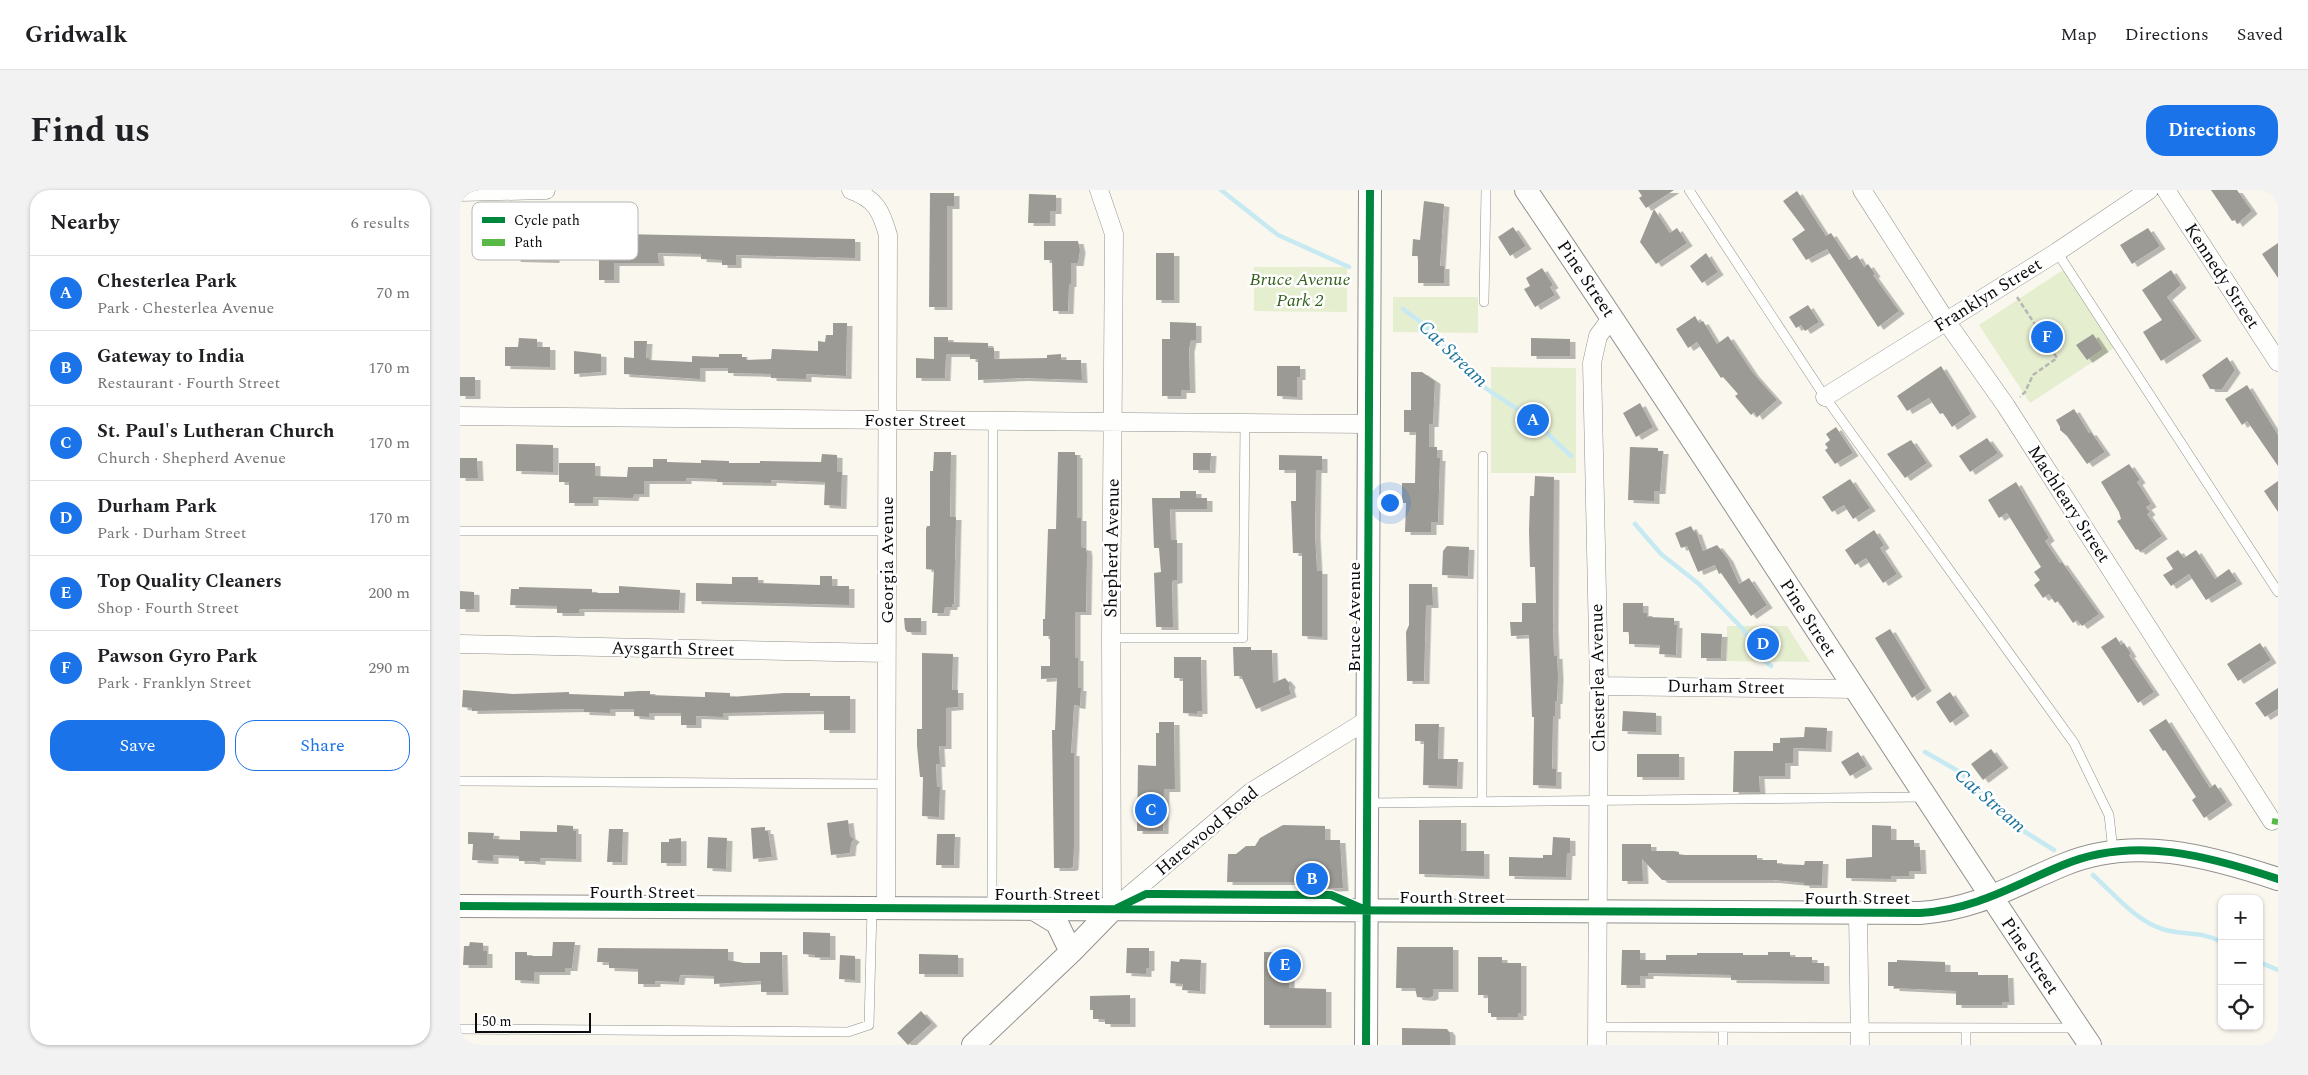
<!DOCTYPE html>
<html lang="en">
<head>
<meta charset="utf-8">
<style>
	:root { --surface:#fff; --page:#f2f2f2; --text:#202124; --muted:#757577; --line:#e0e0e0; --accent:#1a73e8 }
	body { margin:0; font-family:Spectral,serif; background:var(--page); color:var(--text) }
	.controls { position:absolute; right:15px; bottom:15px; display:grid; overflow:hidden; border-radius:10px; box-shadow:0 1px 4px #0004 }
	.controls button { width:45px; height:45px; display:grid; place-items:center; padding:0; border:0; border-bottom:1px solid var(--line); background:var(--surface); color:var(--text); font:25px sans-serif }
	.scale { position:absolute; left:15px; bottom:12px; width:116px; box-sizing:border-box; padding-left:5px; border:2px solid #0b0b0b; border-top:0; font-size:14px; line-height:18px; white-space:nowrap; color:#0b0b0b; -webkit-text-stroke:4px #fff; paint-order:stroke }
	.you { position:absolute; left:929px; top:312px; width:18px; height:18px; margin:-12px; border:4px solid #fff; border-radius:50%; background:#1a73e8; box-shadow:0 0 0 8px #1a73e833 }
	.badge { display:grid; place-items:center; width:32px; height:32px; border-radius:50%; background:var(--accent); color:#fff; font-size:16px; font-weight:700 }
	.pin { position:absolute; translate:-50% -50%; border:2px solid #fff; box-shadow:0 1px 5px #0006 }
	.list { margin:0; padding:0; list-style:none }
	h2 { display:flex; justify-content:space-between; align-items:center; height:65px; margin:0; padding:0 20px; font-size:21px }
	h2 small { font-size:16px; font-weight:400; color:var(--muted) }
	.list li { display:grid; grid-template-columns:32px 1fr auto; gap:15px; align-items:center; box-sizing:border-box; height:75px; padding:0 20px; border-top:1px solid var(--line) }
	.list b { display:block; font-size:19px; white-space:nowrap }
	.list p { margin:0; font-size:16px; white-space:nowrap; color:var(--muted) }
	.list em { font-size:16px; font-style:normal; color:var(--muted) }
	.actions { display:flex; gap:10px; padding:15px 20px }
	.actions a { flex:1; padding:11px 0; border:1px solid var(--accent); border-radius:20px; text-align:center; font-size:18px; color:var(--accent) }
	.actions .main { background:var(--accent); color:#fff }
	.icon { flex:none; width:28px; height:28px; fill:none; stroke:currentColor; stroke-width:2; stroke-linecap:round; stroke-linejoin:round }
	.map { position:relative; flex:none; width:1818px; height:855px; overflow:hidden; border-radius:20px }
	header { display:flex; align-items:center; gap:30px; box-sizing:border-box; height:70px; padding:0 25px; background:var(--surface); border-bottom:1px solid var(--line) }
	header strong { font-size:24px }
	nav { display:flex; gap:28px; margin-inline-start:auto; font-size:18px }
	.intro { display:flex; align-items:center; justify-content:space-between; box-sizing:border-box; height:120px; padding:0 30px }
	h1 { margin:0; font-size:35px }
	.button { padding:12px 22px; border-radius:20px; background:var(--accent); color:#fff; font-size:18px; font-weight:700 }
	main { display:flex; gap:30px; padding:0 30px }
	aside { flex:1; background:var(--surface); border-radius:20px; box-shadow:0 1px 4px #0004 }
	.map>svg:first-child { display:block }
	.green { fill:#e6eed0 }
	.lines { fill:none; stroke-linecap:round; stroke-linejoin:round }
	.stream { stroke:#c7eaf2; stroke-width:4.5 }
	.building { fill:#9c9a95; filter:url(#shadow) }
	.service-casing { stroke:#93918e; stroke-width:10 }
	.minor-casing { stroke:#93918e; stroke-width:19 }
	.tertiary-casing { stroke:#93918e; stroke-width:24 }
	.path { stroke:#b7b6b5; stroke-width:2.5; stroke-dasharray:5 2.5; stroke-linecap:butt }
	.service { stroke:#fefefd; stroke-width:9 }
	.minor { stroke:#fefefd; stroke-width:18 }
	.tertiary { stroke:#fefefd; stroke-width:22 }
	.quiet { stroke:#58b947; stroke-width:6; stroke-dasharray:12 6; stroke-linecap:butt }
	.cycleway-casing { stroke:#fff; stroke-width:11 }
	.cycleway { stroke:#00873e; stroke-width:8 }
	.labels { text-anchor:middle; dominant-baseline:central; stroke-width:5; stroke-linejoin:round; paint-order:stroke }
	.street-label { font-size:18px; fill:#0b0b0b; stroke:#fff }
	.park-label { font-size:18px; font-style:italic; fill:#35611e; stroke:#fff }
	.water-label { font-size:19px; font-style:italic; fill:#197399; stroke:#fff }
	.key { fill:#fff; stroke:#b6b6b6; stroke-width:1 }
	.key-label { font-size:14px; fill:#0b0b0b }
</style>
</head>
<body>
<header>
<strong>Gridwalk</strong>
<nav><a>Map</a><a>Directions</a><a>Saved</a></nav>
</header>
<div class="intro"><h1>Find us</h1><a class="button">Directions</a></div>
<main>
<aside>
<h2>Nearby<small>6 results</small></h2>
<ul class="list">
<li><span class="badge">A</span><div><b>Chesterlea Park</b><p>Park · Chesterlea Avenue</p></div><em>70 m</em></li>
<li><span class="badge">B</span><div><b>Gateway to India</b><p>Restaurant · Fourth Street</p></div><em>170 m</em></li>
<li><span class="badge">C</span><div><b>St. Paul's Lutheran Church</b><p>Church · Shepherd Avenue</p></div><em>170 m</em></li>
<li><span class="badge">D</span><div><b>Durham Park</b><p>Park · Durham Street</p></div><em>170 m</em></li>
<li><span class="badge">E</span><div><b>Top Quality Cleaners</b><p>Shop · Fourth Street</p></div><em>200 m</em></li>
<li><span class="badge">F</span><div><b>Pawson Gyro Park</b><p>Park · Franklyn Street</p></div><em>290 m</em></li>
</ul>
<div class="actions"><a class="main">Save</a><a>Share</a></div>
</aside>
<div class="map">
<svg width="1818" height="855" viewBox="0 0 1818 855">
	<defs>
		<filter id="shadow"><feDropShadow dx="5.5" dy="3" stdDeviation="0" flood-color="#0004"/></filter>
	</defs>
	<rect width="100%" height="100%" fill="#faf7ef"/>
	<!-- green -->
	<path class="green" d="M794,77H887V122L794,121Z
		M1603,80L1654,158L1570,213L1519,135Z
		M933,107H1018V143L933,142Z
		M1031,177L1116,178V283H1031Z
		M1267,436H1327L1350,472L1267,471Z"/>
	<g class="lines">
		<!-- stream -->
		<path class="stream" d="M761,0L818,45L889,77
			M943,119L962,133L1018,193L1072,229L1111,266
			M1175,334L1201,364L1239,394L1283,439L1300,467L1311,476
			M1465,562L1500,582L1554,635L1594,660
			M1633,685C1654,704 1675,730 1702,739C1724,746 1739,740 1762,752
			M1799,772L1818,780"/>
	</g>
	<!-- building -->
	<path class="building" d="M1178,0H1214L1186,18L1179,8L1182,6Z
		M1751,0H1777L1792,21L1777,34L1775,30L1772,31Z
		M1337,1L1366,46L1371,43L1389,70L1397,65L1404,77L1408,74L1415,84L1413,85L1439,121L1418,137L1367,59L1346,70L1332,49L1345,40L1323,11Z
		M470,3H494V16H487V117H469Z
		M569,4L596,5V21H590V33H568Z
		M964,11L984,14L980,76H984V93H958V66H952L953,49L960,50Z
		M1194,19L1210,43L1217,38L1227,53L1196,74L1180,52Z
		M1053,37L1066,56L1050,66L1038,47Z
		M1688,38L1700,56L1672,74L1660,55Z
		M162,44L395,49V68L276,65V75H262V70L241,69V64L198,63L199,73H154V90H139V66H94V70L55,69L56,47H71V53L115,54V47H162Z
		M584,51H618L620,60L618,73H611V94H609L608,121H593L592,70H584Z
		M1818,53V88L1802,64Z
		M696,63H714V110H696Z
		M1246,63L1258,82L1242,93L1230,76Z
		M1082,78L1093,95L1090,97L1095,105L1075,117L1064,99L1070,96L1066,88Z
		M1711,80L1721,95L1707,107L1736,148L1701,171L1683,142L1702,130L1682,100Z
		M1348,115L1359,132L1345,141L1341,135L1336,138L1329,127Z
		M1235,126L1239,133L1243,131L1257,154L1268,146L1293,183L1317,210L1297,227L1294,222L1291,225L1275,206L1278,204L1263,187L1261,188L1237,152L1228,158L1216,139Z
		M710,132L736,133V150H731L729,159L730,200H721V206H702V149H710Z
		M373,133H387L386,186L346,184V189L311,188V184L268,183V178H240V189L164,184V167L174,168V151H187L186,168H189V170L232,172V166L259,167V164H282V167H286V170L311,169L312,159L358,161V151L365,152L366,145H373Z
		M1633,144L1643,159L1627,170L1616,155Z
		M474,147H488V152L528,153V158H534V169L587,168V165L601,164V170H621L622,190L563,188L518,190V169H510V164H486L485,188H456V168L474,169Z
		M59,148L77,149V157H90V177L45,176V157H58Z
		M1071,148L1110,149V166H1071Z
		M114,161L141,164V182L114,184Z
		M1767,167L1775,180L1762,199H1750L1742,185Z
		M817,176H840V187H837V207L817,206Z
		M1481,176L1511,224L1492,237L1483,223L1480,224L1469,208L1447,221L1437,206Z
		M951,182H962L975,191L973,234H969V257H977V268H980L978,332H971V342H945L946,313H942V293H955L956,242H944V220H951Z
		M0,187H15V206H0Z
		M1787,195L1818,245V276L1787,231L1782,235L1765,209Z
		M1180,213L1193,237L1176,247L1163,223Z
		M1614,219L1629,243L1631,242L1645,262L1627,274L1607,246L1600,240V237L1596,230Z
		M1376,237L1393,263L1375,274L1365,260L1368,258L1365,254L1370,250L1366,244Z
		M1527,248L1538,263L1510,282L1499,266Z
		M1451,250L1467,273L1445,288L1427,264Z
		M56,254L93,255V282L56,281Z
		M1170,257L1198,258V261H1203L1200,301H1194V311L1168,310Z
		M474,262H491L490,327H496L494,414H492V417H485L484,423H472L474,380L466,379V339L467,336H470V281H473Z
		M598,262H615V265H617V328H621V357L626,358L627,364L626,422H615V468H618V498H621L620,516L614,515L611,563H614V656L613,677L610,678H594L592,540H595L597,488L581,489V476H590V446H583V429H585L588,339H596Z
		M733,263H751L750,280H733Z
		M362,264L377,265V282H382L381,316L364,315L365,292L311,290V293L257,292V289L226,288V291H184V304H174L173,308L133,307V313H109V292H99V273H135V286L167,287L168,277H193V269H207V272L241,273V270L269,271V273H300V271L361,272Z
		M819,265L862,266V280H856L855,344L857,381H862V447L842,446V363H833L831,311H836V280H819Z
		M0,268H17L18,288H0Z
		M1669,274L1680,290L1677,292L1691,314L1686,317L1690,322L1687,324L1702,346L1680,362L1678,359L1676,360L1657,331L1661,329L1659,322L1641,292Z
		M1075,286L1094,287L1093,438L1094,466H1097L1098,487L1097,511H1095V526H1093L1092,579H1096V596L1073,595L1074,527H1072L1069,445L1051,446L1050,432H1062V413H1076L1075,377H1070L1069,341L1070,306H1074Z
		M1390,289L1410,318L1393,329L1384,315L1372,322L1362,307Z
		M1818,291V322L1804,301Z
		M1556,292L1589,348L1585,351L1600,373L1602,372L1639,424L1622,436L1617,430L1613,433L1598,411L1595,413L1589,404L1583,408L1574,395L1580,390L1574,382L1581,377L1547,323L1539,328L1528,310Z
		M720,301H736V308H747V319H710L711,350H717V390L712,391L713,437H696L694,383L701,382L699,358H694L692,308H720Z
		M1231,336L1234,342L1236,341L1243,361L1257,355L1268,369L1279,394L1289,388L1307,415L1291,426L1261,383L1259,384L1255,375L1238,382L1227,356L1221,358L1215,343Z
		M1414,340L1424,355L1420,358L1437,384L1423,393L1406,368L1395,375L1385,360Z
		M987,356L1009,357L1008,386L982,385L983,361Z
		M1718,360L1724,368L1736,360L1755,389L1769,379L1777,391L1746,410L1729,384L1711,396L1703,385L1713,379L1706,368Z
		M360,386H372V396H389V415L236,411V393L272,394V387H298V393L360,395Z
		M949,394H972L973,415H966L964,491H947L946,442L949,435Z
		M159,396L220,400L219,420L119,419V423H97V416L50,415L51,399H59V397L132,399V403H159Z
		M0,401L14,402V419H0Z
		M1163,413H1183V423H1187V427L1214,428V435H1217L1216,465L1199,464L1200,455L1169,454V442H1163Z
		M444,428H461V442H447L445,439Z
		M1430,439L1466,498L1452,508L1415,448Z
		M1241,443L1262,444L1261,468H1241Z
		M1656,447L1661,455L1664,453L1671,464L1669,465L1694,502L1678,513L1641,457Z
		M1800,453L1811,470L1778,491L1767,474Z
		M773,457H791V460H812L813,493L825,488L830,494L829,498L831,504L796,519L781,486H774Z
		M462,463L493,464L492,500H498V517L486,518V556H479L480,574H476L477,597H480L479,627L462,626L463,587H460L457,556V539H462Z
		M714,467H741L742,521H737V524L723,523V488H714Z
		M1818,498V519L1805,527L1795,513Z
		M3,500L53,504L109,502V504L164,506V502L179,501H190V505L216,506L245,507V502L270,503V507L324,503H350V506H390V540H364V521L263,523V527L236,526V535H221V523H189V527L174,526V519H150V523L124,522V519L12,521V518L2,517Z
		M1490,502L1504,523L1490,533L1476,512Z
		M1163,521L1196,523V542L1162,541Z
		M1706,529L1750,598L1755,594L1767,612L1744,628L1732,610L1736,607L1705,560L1703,561L1689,540Z
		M699,532H714L715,599H704L703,641H677L678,575L696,576V543H699Z
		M955,534H979L978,569H998L997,596L963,595L964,551H955Z
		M1345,537L1367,538L1366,559L1333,558V573H1325V586H1299L1300,602H1273L1274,561H1313V553H1320V548L1344,547Z
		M1531,559L1543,575L1523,590L1511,574Z
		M1398,562L1407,576L1390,586L1381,572Z
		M1177,564H1219V587H1177Z
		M388,630L390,646L394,649L391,653L390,663L371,665L367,633Z
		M959,630H1001V661H1024V686L959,684Z
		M97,635L113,636V641H116V669L80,668V672L69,671H59V666L33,665V671L12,670L13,654H8V642L34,643L33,649L60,650V641L97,642Z
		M823,635L865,636V650H880L883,698L864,699L863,692H767L768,664H776L786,656H795L800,648Z
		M1412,635L1431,636V650H1454V657H1460L1461,681H1449V686H1431V689L1386,688V669L1412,667Z
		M305,637V641H308L312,667L293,669L291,638Z
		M149,639H163L162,672H147Z
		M477,644H495L494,675H476Z
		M248,647L267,648L266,679L247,678Z
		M1093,647L1110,648V663H1107L1106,687L1049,686V667L1083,668V665H1092Z
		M221,648V673H201V652H209V649Z
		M1162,654H1191V661H1214L1219,662V665H1297V670H1317V674L1344,675L1345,671H1363L1362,695H1344V693L1314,690H1202L1182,669L1183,691H1162Z
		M343,742L370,743V767H354L355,765L343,764Z
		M10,752L23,753V761H27V775H3L4,756H9Z
		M93,752H115L112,778H105V782H74V791L55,790V762H67V766H92Z
		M937,757H993V799H973V806L969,808L957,807L955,798H936Z
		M138,758L268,759V770L284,773H300V762H322L323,802H301V791L254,794V786L220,785L219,792L195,791V794H178V779L149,778V772H137Z
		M667,758H689V778H686V784L666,783Z
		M1162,760H1180V770H1206V765H1237V763H1283V765H1308V762H1330V767H1352V773H1364V791L1271,790V785L1188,783V786H1180V795H1161Z
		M804,762L829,763V798L866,799V835H804Z
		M459,764L498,765V784H459Z
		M380,765L395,766V790L379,789Z
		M1018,767H1042V773H1061V823H1058V827H1031V823H1028V805H1018Z
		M720,769L741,770L740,801L722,800L723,794L710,793L711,771L719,772Z
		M1437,770L1485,772V782H1518V785H1548L1549,812H1542V815H1496V801L1434,798V796H1428V772H1437Z
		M670,805V834H645V829H633V820H630V806Z
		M461,821L472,833L448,855L437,843Z
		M942,838L987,839L990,843V855H942Z"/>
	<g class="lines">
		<!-- service casing -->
		<g class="service-casing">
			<path id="service" d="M1229,0L1365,207L1614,553L1649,625L1653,661
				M1597,62L1818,402
				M1024,112L1026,0
				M0,341H427
				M651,448H783L785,233
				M0,591L426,594
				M1022,611L1023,266
				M908,613L1463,607
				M532,719L533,230
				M1137,837L1617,838
				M0,839L388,842L409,835L412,718
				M1506,839V855
				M1263,855V838"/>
		</g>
		<!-- minor casing -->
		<g class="minor-casing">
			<path id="minor" d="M391,0C416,9 421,21 428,45L426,719
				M639,0L654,44L651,448L652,720
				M1402,0L1486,131L1546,216L1812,631
				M1706,0L1818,172
				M0,2L86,0
				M1365,207L1597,62L1689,0
				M0,226L909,234
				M0,454L426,463
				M1139,496L1394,499
				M652,720L791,602L909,529
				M1398,724L1400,855
				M1137,855L1139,496L1132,173L1138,146L1152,127"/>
		</g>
		<!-- tertiary casing -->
		<g class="tertiary-casing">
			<path id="tertiary" d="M1066,0C1258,283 1440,572 1630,855
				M0,716L1460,723C1517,719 1552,696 1603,675C1673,645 1749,666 1818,689
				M574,719L597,733L611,762
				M513,855L611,762L652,720
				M906,855L910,0"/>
		</g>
		<!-- path -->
		<path class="path" d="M1557,107L1597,168L1573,185L1565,202L1560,207"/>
		<!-- service -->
		<use href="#service" class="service"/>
		<!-- minor -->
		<use href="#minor" class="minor"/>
		<!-- tertiary -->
		<use href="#tertiary" class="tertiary"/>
		<!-- quiet -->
		<path class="quiet" d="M1812,631L1818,632"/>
		<!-- cycleway casing -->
		<g class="cycleway-casing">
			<path id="cycleway" d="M0,716L1460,723C1517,719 1552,696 1603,675C1673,645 1749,666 1818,689
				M657,718L686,704H698L871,705L901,718
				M906,855L910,0"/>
		</g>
		<!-- cycleway -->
		<use href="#cycleway" class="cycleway"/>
	</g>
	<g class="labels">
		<!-- street labels -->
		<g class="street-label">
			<text transform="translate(1762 86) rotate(57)">Kennedy Street</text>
			<text transform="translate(1126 89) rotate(56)">Pine Street</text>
			<text transform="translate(1528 105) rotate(-32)">Franklyn Street</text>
			<text x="455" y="230">Foster Street</text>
			<text transform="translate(1609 314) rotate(57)">Machleary Street</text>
			<text transform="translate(652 358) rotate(-89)">Shepherd Avenue</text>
			<text transform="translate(427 370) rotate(-90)">Georgia Avenue</text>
			<text transform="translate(894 427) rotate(-90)">Bruce Avenue</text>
			<text transform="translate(1348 428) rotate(57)">Pine Street</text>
			<text transform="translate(213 459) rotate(1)">Aysgarth Street</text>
			<text transform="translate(1138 488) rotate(-91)">Chesterlea Avenue</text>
			<text transform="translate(1266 497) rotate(1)">Durham Street</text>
			<text transform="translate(747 641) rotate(-40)">Harewood Road</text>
			<text x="182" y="702">Fourth Street</text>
			<text x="587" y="704">Fourth Street</text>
			<text x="992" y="707">Fourth Street</text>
			<text x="1397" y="708">Fourth Street</text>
			<text transform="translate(1570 766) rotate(56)">Pine Street</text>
		</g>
		<!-- park labels -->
		<g class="park-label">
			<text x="840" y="89">Bruce Avenue<tspan x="840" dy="21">Park 2</tspan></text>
		</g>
		<!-- water labels -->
		<g class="water-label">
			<text transform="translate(993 164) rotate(44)">Cat Stream</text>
			<text transform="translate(1530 611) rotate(41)">Cat Stream</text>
		</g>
	</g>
	<!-- legend -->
	<rect x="12" y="12" width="166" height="58" rx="8" class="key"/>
	<rect x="22" y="27" width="23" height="6" fill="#00873e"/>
	<rect x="22" y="49" width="23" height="7" fill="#58b947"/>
	<g class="key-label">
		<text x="54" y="35">Cycle path</text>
		<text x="54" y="57">Path</text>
	</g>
</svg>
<div class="controls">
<button>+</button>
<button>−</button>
<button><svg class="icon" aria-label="locate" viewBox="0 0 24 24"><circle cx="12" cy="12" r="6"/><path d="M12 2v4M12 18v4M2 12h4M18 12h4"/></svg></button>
</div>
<div class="scale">50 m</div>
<div class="you"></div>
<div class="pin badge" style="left:1073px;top:230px">A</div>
<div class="pin badge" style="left:852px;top:689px">B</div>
<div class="pin badge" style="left:691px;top:620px">C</div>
<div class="pin badge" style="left:1303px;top:454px">D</div>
<div class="pin badge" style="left:825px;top:775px">E</div>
<div class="pin badge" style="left:1587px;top:147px">F</div>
</div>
</main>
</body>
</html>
